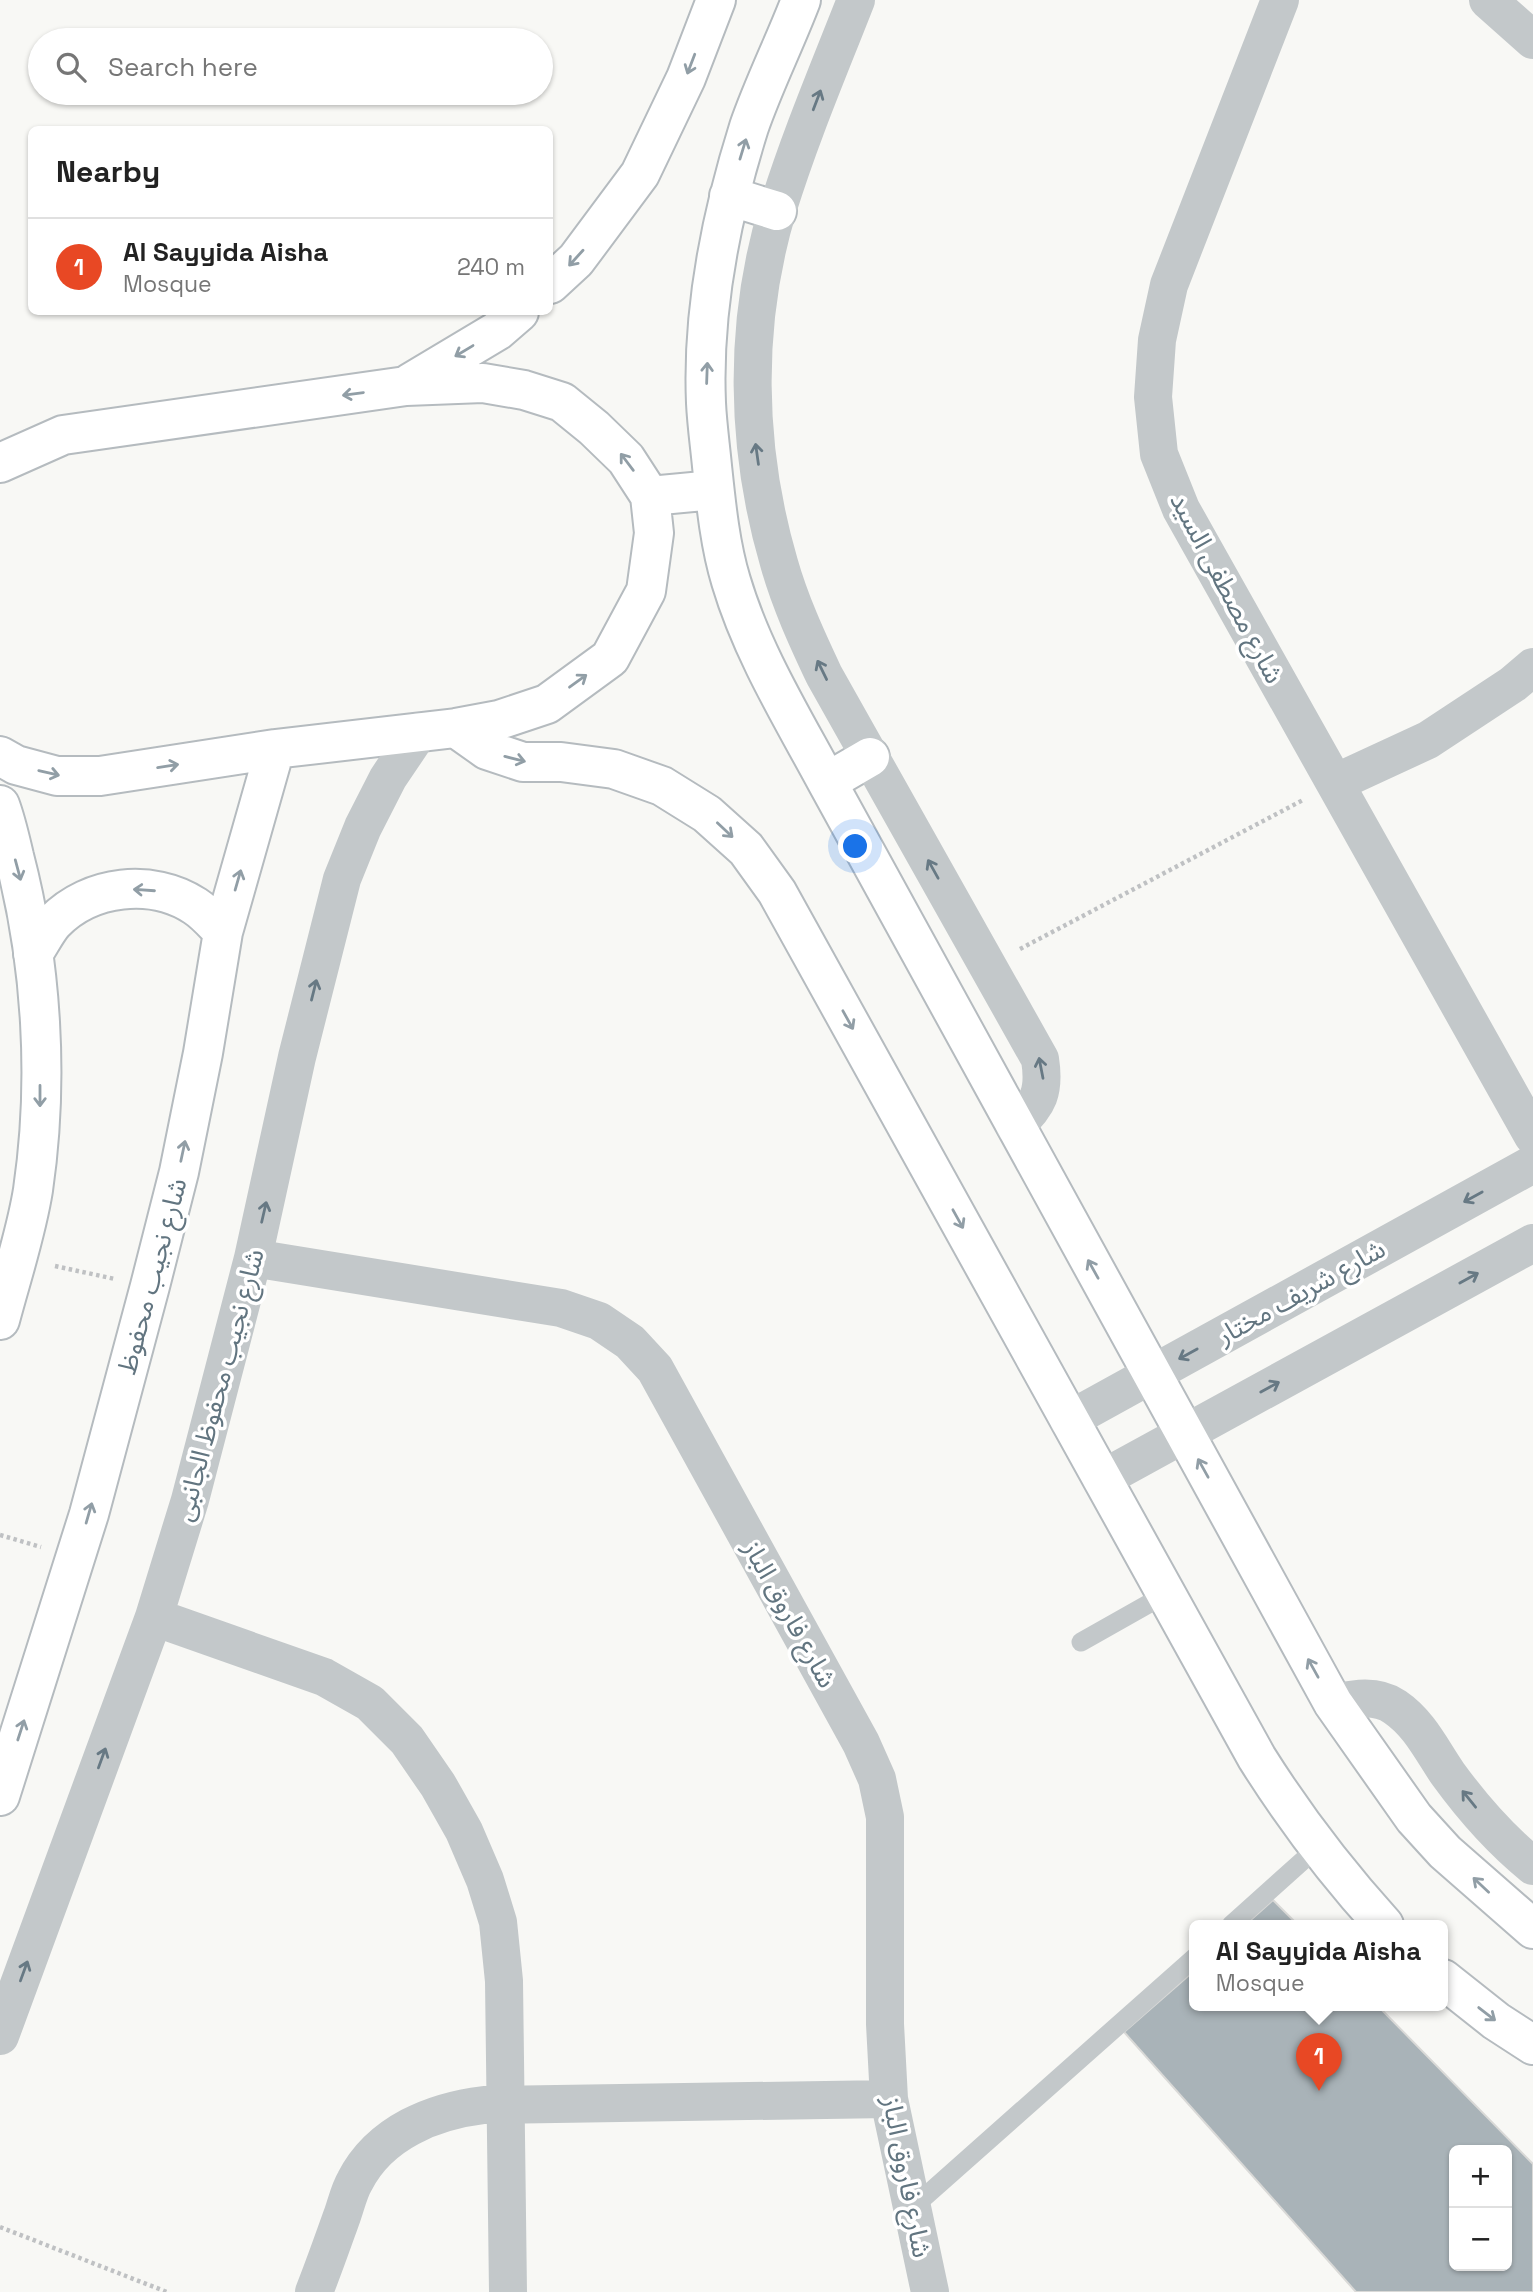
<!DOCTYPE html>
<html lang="en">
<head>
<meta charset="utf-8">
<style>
	:root { --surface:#fff; --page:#f6f6f6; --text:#222; --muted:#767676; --line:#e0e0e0; --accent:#e84824 }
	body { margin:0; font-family:"Space Grotesk","Noto Sans Arabic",sans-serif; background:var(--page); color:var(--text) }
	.controls { position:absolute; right:21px; bottom:21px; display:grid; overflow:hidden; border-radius:10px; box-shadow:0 2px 5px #0004 }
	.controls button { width:63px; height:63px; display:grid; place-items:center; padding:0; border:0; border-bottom:2px solid var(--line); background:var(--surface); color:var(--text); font:35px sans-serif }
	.you { position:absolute; left:856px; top:847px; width:24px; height:24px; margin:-18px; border:5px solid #fff; border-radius:50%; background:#1a73e8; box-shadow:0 0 0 10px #1a73e833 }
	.badge { display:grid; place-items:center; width:46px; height:46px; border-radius:50%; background:var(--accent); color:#fff; font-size:23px; font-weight:700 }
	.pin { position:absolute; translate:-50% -58px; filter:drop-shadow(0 2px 4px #0008) }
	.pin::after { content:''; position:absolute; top:37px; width:24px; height:21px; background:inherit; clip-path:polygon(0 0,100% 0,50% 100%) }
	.popup { position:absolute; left:1189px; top:1920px; width:259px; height:91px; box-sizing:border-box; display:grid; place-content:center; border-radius:10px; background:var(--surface); filter:drop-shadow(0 2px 5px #0005); font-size:23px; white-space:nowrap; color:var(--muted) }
	.popup b { font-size:26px; color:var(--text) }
	.popup::after { content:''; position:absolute; left:50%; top:100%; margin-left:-14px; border:14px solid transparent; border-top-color:var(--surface) }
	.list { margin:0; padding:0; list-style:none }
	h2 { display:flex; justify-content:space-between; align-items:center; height:91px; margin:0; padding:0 28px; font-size:30px }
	h2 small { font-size:23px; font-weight:400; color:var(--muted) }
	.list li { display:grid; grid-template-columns:46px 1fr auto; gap:21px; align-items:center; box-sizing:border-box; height:98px; padding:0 28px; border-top:2px solid var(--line) }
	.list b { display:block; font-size:26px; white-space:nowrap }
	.list p { margin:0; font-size:23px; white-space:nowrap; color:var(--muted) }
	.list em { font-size:23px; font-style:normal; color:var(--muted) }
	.icon { flex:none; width:38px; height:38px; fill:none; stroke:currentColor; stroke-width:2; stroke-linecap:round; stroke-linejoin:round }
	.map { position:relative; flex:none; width:1533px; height:2292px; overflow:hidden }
	.search { position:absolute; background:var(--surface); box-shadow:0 2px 5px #0004; left:28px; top:28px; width:525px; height:77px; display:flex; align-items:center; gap:18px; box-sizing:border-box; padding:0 24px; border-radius:38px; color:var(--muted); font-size:26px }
	.panel { position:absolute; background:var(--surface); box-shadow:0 2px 5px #0004; left:28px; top:126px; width:525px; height:189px; border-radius:10px }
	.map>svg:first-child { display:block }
	.building { fill:#a9b3b8; stroke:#d9d9d7; stroke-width:2; fill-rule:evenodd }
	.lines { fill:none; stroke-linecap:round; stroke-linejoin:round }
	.secondary-casing { stroke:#b5bbbf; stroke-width:42 }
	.path { stroke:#bfc1c3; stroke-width:4.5; stroke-dasharray:3.5 3.5; stroke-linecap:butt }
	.lane { stroke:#c3c8ca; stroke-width:19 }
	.street { stroke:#c3c8ca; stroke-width:38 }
	.secondary { stroke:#fff; stroke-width:38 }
	.oneway { stroke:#919ea6 }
	.oneway2 { stroke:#677984 }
	.labels { text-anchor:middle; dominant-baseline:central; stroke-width:7; stroke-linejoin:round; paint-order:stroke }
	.street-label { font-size:26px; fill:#627580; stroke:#fff }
</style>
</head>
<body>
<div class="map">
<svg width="1533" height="2292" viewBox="0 0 1533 2292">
	<rect width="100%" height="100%" fill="#f8f8f5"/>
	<!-- building -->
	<path class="building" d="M1273,1900L1298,1925H1245Z
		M1195,1970V2005H1377L1533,2164V2292H1356L1124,2032ZM1454,2150H1507V2266H1454Z"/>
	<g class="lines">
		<!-- secondary casing -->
		<g class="secondary-casing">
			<path id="secondary" d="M801,0C785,42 763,86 749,127C721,216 702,310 706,403C707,424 710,445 712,466C716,504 720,545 731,581C752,652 792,717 827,782L1333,1703L1414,1818L1445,1852L1533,1929
				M729,196L777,211
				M550,284L576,260L640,174L686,78L716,0
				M410,383L497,331L519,312
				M0,463L63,435L406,386L483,383L524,390L562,402L594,428L626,459L650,496L654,533L646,591L610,658L547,704L499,720L456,728L275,749L100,776H57L16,765L0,756
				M650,496L714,490
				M456,728L487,750L523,762H561L614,769L662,786L707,814L746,849L777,892L1257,1758C1296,1820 1335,1871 1384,1925
				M827,782L870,757
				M0,805C6,821 10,839 14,856C42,963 49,1081 33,1190C26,1234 11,1278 0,1320
				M33,954C40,944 46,931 54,922C90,885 152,878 195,906C206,913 215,924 223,932
				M0,1796L89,1514L150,1286L179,1172L203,1053L223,932L275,749
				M1443,1979L1496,2021L1533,2045"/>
		</g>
		<!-- path -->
		<path class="path" d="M1020,949L1303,800
			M55,1266L115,1279
			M0,1535L41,1547
			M0,2227L167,2292"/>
		<!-- lane -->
		<path class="lane" d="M1081,1642L1166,1594
			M1231,1925L1318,1847
			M911,2209L1195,1957"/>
		<!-- street -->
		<path class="street" d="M856,0C829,69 800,137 778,208C743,323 745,447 779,563C790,602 807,639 824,675L1040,1059C1045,1091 1039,1105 1015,1126
			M1280,0L1169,285L1157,340L1153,397L1159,454L1181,509L1533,1136
			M1488,0L1533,40
			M1335,783L1428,740L1513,684L1533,667
			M253,1258L561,1308L599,1321L630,1342L655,1369L861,1743L877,1779L885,1817V2024L889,2099L930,2292
			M1069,1420L1533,1164
			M1102,1479L1533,1243
			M154,1617L324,1677L370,1703L407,1740L438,1785L464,1831L485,1880L498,1922L504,1981L508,2292
			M1333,1703C1353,1699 1376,1694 1395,1707C1420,1724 1432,1751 1448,1774C1472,1807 1501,1840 1533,1866
			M0,2036L154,1617L190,1500L253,1258L297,1057L342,879L363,827L388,778L419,732
			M314,2292C324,2267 333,2241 342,2216C346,2205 349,2191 355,2181C380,2132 434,2111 484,2105L889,2099"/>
		<!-- secondary -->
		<use href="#secondary" class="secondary"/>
	</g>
	<!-- one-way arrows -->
	<defs><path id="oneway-shaft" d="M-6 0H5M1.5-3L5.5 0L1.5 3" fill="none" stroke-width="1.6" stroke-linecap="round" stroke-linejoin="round" transform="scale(1.75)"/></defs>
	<g class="oneway">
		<use href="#oneway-shaft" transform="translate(691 64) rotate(111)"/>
		<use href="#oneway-shaft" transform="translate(743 149) rotate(-73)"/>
		<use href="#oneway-shaft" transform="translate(576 258) rotate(132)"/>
		<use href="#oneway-shaft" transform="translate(464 351) rotate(149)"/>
		<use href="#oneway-shaft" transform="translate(707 373) rotate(-88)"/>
		<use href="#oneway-shaft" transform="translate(353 394) rotate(172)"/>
		<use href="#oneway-shaft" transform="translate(627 462) rotate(-127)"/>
		<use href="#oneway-shaft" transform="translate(578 681) rotate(-36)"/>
		<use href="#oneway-shaft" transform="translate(515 759) rotate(14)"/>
		<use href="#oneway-shaft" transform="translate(168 766) rotate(-9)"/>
		<use href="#oneway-shaft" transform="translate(49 773) rotate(13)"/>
		<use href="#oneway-shaft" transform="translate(725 830) rotate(43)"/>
		<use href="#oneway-shaft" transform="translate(18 870) rotate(75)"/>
		<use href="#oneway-shaft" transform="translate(238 880) rotate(-74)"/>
		<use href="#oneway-shaft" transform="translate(144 890) rotate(-176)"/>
		<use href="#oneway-shaft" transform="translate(848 1020) rotate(61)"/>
		<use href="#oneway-shaft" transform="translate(40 1096) rotate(90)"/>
		<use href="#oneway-shaft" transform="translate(183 1151) rotate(-78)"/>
		<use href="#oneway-shaft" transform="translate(958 1219) rotate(61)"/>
		<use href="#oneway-shaft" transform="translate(1093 1269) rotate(-119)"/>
		<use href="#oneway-shaft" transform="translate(1203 1468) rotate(-119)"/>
		<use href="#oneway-shaft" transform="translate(89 1513) rotate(-74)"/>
		<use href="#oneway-shaft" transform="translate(1313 1668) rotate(-119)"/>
		<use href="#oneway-shaft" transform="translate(21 1730) rotate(-72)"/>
		<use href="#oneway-shaft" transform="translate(1481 1885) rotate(-137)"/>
		<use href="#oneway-shaft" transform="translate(1487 2014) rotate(38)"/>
	</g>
	<g class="oneway2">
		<use href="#oneway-shaft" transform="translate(817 100) rotate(-69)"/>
		<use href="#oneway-shaft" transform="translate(757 454) rotate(-98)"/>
		<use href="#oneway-shaft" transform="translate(822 670) rotate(-116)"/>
		<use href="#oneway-shaft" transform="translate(933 869) rotate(-119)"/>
		<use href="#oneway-shaft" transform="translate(314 990) rotate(-76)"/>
		<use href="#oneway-shaft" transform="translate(1041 1068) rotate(-101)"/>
		<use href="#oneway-shaft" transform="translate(1473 1197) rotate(151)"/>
		<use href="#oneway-shaft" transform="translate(264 1212) rotate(-77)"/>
		<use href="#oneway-shaft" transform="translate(1469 1278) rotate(-29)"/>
		<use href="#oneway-shaft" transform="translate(1188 1354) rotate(151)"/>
		<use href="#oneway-shaft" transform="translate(1270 1387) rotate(-29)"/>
		<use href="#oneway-shaft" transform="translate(102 1758) rotate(-70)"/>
		<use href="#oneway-shaft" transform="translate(1469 1799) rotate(-129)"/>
		<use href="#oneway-shaft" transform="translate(24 1971) rotate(-70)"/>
	</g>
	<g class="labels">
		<!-- street labels -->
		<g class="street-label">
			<text transform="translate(1227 588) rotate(62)">شارع مصطفى السيد</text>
			<text transform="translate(152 1276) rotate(-75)">شارع نجيب محفوظ</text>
			<text transform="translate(1301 1292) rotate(-29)">شارع شريف مختار</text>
			<text transform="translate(219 1385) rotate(-75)">شارع نجيب محفوظ الجانبى</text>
			<text transform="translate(790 1614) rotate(61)">شارع فاروق الباز</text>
			<text transform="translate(907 2177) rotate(79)">شارع فاروق الباز</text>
		</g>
	</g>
</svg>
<div class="controls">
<button>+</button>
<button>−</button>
</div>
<div class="you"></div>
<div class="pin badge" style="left:1319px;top:2091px">1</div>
<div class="popup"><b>Al Sayyida Aisha</b>Mosque</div>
<div class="search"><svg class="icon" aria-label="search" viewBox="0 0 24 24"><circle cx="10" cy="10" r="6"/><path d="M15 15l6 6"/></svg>Search here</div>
<section class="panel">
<h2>Nearby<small></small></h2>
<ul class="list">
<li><span class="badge">1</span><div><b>Al Sayyida Aisha</b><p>Mosque</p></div><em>240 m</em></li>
</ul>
</section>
</div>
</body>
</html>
